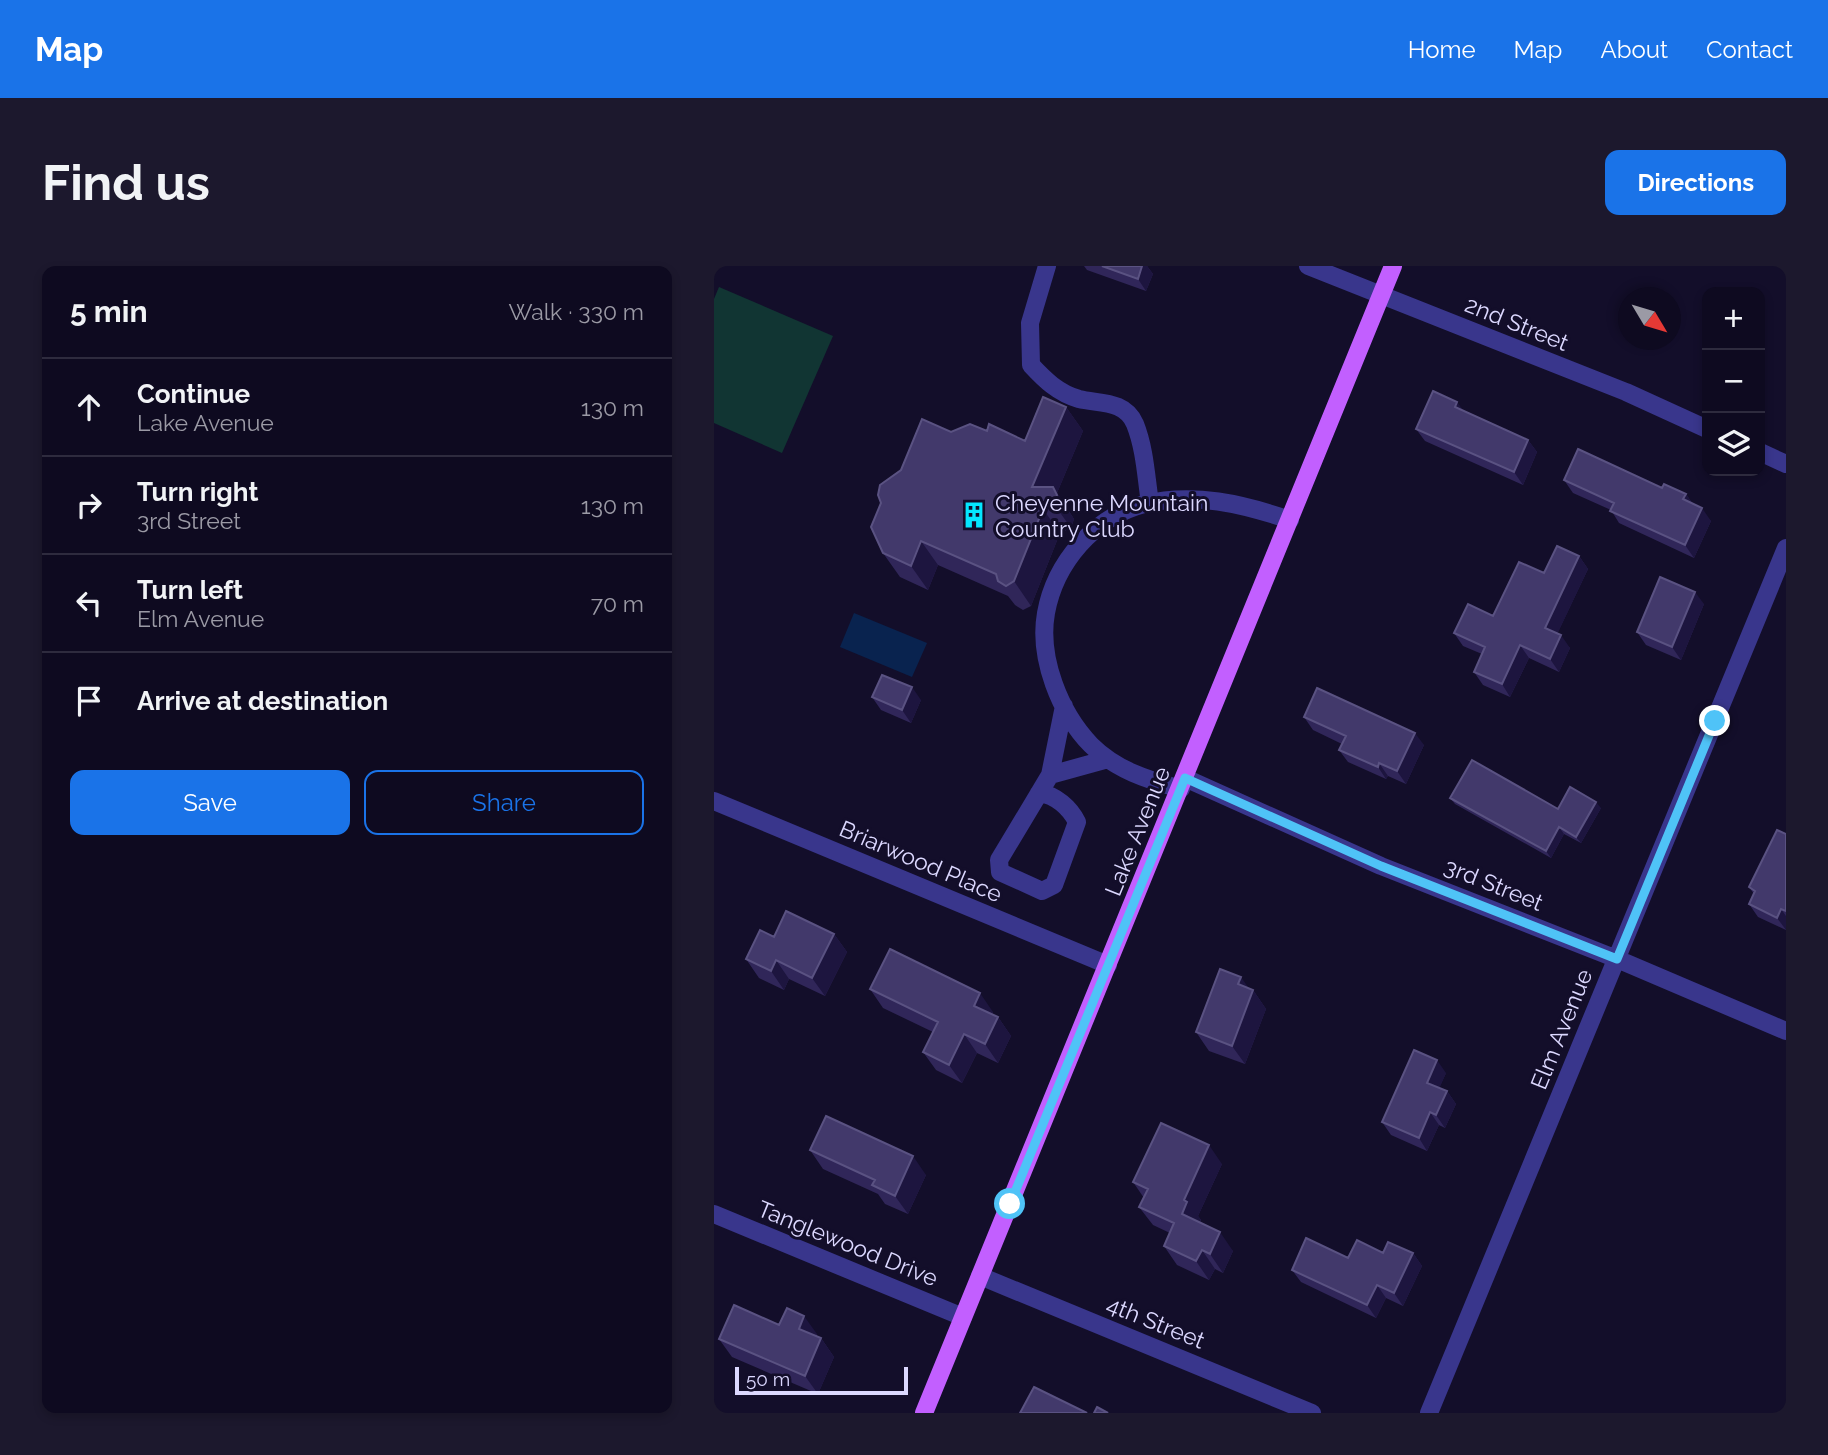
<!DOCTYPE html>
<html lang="en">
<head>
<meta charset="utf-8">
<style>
	:root { --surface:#0e0a20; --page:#1c182d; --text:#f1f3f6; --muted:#9b9aa5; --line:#2e2b3e; --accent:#1a73e8 }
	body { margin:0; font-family:Raleway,sans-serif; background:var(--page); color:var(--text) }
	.controls { position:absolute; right:21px; top:21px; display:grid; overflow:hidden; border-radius:14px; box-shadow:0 4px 10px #0003 }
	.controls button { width:63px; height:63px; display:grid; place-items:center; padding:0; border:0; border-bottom:2px solid var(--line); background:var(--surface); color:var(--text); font:35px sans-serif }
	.compass { position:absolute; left:904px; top:21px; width:63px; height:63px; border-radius:50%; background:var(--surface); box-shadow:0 4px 10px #0003; rotate:128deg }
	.scale { position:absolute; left:21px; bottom:18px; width:173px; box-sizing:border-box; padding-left:7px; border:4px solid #dcd8ff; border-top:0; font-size:19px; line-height:24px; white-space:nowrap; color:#dcd8ff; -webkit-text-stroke:5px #130e2a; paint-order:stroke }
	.stop { position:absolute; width:21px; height:21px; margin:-16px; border:5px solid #4fc3f7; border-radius:50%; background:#fff }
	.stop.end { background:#4fc3f7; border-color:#fff; box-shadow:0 2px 7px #0008 }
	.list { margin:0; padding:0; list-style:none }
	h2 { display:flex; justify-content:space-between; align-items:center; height:91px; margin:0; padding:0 28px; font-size:30px }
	h2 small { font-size:23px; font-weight:400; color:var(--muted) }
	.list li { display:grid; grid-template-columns:46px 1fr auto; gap:21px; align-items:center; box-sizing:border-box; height:98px; padding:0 28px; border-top:2px solid var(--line) }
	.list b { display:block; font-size:26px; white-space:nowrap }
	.list p { margin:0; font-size:23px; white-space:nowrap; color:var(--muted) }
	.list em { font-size:23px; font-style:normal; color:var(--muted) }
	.actions { display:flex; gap:14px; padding:21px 28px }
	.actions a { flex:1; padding:16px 0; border:2px solid var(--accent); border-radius:14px; text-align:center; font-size:24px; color:var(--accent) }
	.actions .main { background:var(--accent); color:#fff }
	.icon { flex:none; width:38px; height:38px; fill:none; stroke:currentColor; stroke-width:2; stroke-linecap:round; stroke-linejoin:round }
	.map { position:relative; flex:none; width:1072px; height:1147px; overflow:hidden; border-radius:14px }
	header { display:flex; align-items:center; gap:42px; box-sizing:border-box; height:98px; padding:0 35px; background:var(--accent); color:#fff }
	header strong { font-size:33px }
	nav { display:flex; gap:38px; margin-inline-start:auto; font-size:24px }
	.intro { display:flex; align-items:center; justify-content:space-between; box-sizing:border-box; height:168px; padding:0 42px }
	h1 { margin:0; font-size:49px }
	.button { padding:18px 32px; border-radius:14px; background:var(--accent); color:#fff; font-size:24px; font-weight:700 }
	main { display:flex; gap:42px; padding:0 42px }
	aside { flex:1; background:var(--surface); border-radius:14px; box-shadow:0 4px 10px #0003 }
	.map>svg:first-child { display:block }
	.green { fill:#113533 }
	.water { fill:#09234f }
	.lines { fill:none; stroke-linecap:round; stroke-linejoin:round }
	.minor { stroke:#39368c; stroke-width:18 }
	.major { stroke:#c25fff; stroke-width:18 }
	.wall { fill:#302659 }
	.shaded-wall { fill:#1d153f }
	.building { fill:#42396b; stroke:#5a5282; stroke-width:2 }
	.route { stroke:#4fc3f7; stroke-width:9 }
	.labels { text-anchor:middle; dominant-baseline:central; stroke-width:6; stroke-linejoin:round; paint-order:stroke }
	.street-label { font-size:23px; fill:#dcd8ff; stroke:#130e2a }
	.poi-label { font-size:23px; fill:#dcd8ff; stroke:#130e2a; text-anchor:start }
</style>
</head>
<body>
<header>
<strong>Map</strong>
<nav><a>Home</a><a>Map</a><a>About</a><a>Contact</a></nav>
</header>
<div class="intro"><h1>Find us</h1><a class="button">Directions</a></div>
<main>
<aside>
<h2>5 min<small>Walk · 330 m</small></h2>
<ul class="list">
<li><svg class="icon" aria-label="ahead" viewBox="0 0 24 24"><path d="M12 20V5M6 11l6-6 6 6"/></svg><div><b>Continue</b><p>Lake Avenue</p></div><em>130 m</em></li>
<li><svg class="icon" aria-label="right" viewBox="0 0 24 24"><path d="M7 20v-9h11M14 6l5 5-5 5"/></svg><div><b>Turn right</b><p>3rd Street</p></div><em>130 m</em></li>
<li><svg class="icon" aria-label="left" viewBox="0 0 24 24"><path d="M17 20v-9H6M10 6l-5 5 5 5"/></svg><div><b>Turn left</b><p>Elm Avenue</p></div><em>70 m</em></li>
<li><svg class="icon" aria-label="arrive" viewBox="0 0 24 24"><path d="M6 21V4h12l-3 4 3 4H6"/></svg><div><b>Arrive at destination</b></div></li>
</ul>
<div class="actions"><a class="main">Save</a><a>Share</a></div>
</aside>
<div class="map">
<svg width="1072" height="1147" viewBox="0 0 1072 1147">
	<rect width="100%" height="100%" fill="#130e2a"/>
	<!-- green -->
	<path class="green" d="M5,21L119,70L68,187L0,157V33Z"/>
	<!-- water -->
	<path class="water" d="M140,347L213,377L198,411L126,381Z"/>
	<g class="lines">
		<!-- minor -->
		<path class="minor" d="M333,0L316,57L317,99C331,114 344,127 365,133C385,138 411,134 421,158C431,183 432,211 436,237
			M594,0L912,126L993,163
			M1046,186L1072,198
			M336,509L394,493
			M471,512L667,600L903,693L1072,765
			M467,523C434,514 402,504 377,479C346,447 324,392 332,347C341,297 380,251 430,238C480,226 529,238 576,254
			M325,527C342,529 356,542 363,556L340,619L328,625L286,606L285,594L336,509L350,440
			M0,535L394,699
			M0,948L249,1051
			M266,1010L598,1147
			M715,1147L1072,282"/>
		<!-- major -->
		<path class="major" d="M210,1147L679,0"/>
	</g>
	<!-- wall -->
	<path class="wall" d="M370,0H433L439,8L432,25L373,4Z
		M352,141L369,165L343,227L360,253L357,262L346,267L317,340L309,344L301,339L294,330L224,299L214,324L186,311L169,287L187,204L237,166L273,165L311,175Z
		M749,144L814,174L823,186L809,219L711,175L702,163Z
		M850,214L948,222L972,228L978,237L997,255L980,292L905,257L897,244L859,227Z
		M865,290L874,303L843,368L856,382L845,406L815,392L796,431L769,419L760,406L768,388L749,380L740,367L779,350L830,307Z
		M990,338L967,394L932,379L923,366Z
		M158,431L207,434L197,457L167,444Z
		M590,451L710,479L692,518L674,510L672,513L634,496L625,484L628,478L599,464Z
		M736,532L844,543L887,542L867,577L850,568L837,592L741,538Z
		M1072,568V664L1044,651L1035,638L1040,628L1035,621Z
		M120,668L133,686L111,730L75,713L70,724L45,712L32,693L60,671Z
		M535,722L539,724L552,743L531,798L495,785L482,766Z
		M156,723L279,746L278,748L284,751L297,770L284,797L263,787L248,817L222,804L209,786L219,766L169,742Z
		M732,807L725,822L733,825L742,838L731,862L725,859L713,885L677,869L668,856Z
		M96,884L212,909L194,948L171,938L164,928L109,903Z
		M508,898L484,950L487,954L486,956L519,985L509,1007L501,1003L495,1014L463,999L450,980L456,967L439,959L425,941L430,932L419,916Z
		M669,987H699L708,1000L689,1040L672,1032L662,1052L587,1016L578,1004L634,992Z
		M65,1059L103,1068V1070L107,1072L120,1091L104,1128L18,1091L5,1073Z"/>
	<!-- shaded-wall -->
	<path class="shaded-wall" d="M428,0H433L439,8L432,25L424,13Z
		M743,136L752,148L741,141Z
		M352,141L369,165L343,227L360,253L357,262L340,238L318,221Z
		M814,174L823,186L809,219L800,206Z
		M972,228L981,241L969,233Z
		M988,242L997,255L980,292L971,279Z
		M329,243L346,267L317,340L300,315Z
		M207,275L224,299L214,324L197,300Z
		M865,290L874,303L840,375L831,362Z
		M981,326L990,338L967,394L958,381Z
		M847,369L856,382L845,406L836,393Z
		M806,379L815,392L796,431L788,418Z
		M198,421L207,434L197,457L188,444Z
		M701,467L710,479L692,518L683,505Z
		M665,497L674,510L672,513L664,501Z
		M882,536L887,542L867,577L862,571Z
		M845,561L850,568L837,592L832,585Z
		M1067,643L1072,650V664L1063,652Z
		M120,668L133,686L111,730L98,712Z
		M62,694L75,713L70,724L57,705Z
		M527,711L538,727L539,724L552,743L531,798L518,780L524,718Z
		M266,727L279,746L273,758L260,740Z
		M284,751L297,770L284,797L271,778Z
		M250,768L263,787L248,817L235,799Z
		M723,794L732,807L722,830L713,817Z
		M733,825L742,838L731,862L722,849Z
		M716,846L725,859L713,885L705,872Z
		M495,879L508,898L484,950L487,954L481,967L468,948L470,934Z
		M199,890L212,909L194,948L181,930Z
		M506,966L519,985L509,1007L496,988Z
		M488,984L501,1003L495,1014L482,995Z
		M699,987L708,1000L689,1040L680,1027Z
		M663,1019L672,1032L662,1052L653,1039Z
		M90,1050L103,1068L98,1081L85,1063Z
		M107,1072L120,1091L104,1128L91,1110Z"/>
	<!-- building -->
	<path class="building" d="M388,0H428L424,13Z
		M719,125L743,136L741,141L814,174L800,206L702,163Z
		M329,131L352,141L318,221H339L343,229L340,238L329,243L300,315L292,320L284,315L282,308L207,275L197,300L169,287L157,261L167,237L164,229L166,219L187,204L208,153L237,166L256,158L273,165L275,158L311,175Z
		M864,183L948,222L950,218L972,228L969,233L988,242L971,279L896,245L900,237L850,214Z
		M843,280L865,290L831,362L847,369L836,393L806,379L788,418L760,406L771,381L740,367L754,338L779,350L805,296L830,307Z
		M946,311L981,326L958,381L923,366Z
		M168,409L198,421L188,444L158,431Z
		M603,422L701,467L683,505L665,497L664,501L625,484L632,470L590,451Z
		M758,494L844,543L856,521L882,536L862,571L845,561L832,585L736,532Z
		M1063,564L1072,568V645L1067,643L1063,652L1035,638L1041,625L1035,621Z
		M72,645L120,668L98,712L62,694L57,705L32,693L46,664L60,671Z
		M176,683L266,727L260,740L284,751L271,778L250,768L235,799L209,786L224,756L156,723Z
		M506,703L527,711L524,718L539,724L518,780L482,766Z
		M700,784L723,794L713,817L733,825L722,849L716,846L705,872L668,856Z
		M112,850L199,890L181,930L158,919L161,914L96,884Z
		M447,857L495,879L470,934L473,936L468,948L506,966L496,988L488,984L482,995L450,980L460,957L425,941L434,923L419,916Z
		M592,972L634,992L643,974L669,987L674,976L699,987L680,1027L663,1019L653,1039L578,1004Z
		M20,1039L65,1059L73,1042L90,1050L85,1063L107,1072L91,1110L5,1073Z
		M320,1121L373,1147H306Z
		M383,1141L394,1147H380Z"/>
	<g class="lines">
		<!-- route -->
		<path class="route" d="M296,938L471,512L667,600L903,693L1001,455"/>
	</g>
	<!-- icons -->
	<defs>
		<g id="building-bare" transform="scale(2.1)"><path d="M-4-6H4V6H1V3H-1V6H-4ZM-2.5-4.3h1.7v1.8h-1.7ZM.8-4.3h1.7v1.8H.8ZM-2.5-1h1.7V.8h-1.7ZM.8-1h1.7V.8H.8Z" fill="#04e7ff" stroke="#130e2a" stroke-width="2.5" paint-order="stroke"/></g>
	</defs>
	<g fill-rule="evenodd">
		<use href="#building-bare" x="260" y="249"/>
	</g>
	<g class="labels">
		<!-- street labels -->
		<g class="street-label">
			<text transform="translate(803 57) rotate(22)">2nd Street</text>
			<text transform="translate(423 565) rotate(-68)">Lake Avenue</text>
			<text transform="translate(207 595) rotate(23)">Briarwood Place</text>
			<text transform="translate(780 618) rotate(22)">3rd Street</text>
			<text transform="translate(847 763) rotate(-68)">Elm Avenue</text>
			<text transform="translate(134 977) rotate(22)">Tanglewood Drive</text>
			<text transform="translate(442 1056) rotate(22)">4th Street</text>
		</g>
		<!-- poi labels -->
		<g class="poi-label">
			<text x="281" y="236">Cheyenne Mountain<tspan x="281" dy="26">Country Club</tspan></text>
		</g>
	</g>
</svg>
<div class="controls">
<button>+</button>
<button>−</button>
<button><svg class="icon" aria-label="layers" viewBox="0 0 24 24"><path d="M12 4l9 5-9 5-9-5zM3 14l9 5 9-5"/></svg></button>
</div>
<svg class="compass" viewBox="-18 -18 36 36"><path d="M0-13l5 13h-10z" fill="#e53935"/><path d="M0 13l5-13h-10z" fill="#9b9aa5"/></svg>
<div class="scale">50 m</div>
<div class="stop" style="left:296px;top:938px"></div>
<div class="stop end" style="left:1001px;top:455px"></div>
</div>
</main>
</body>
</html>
